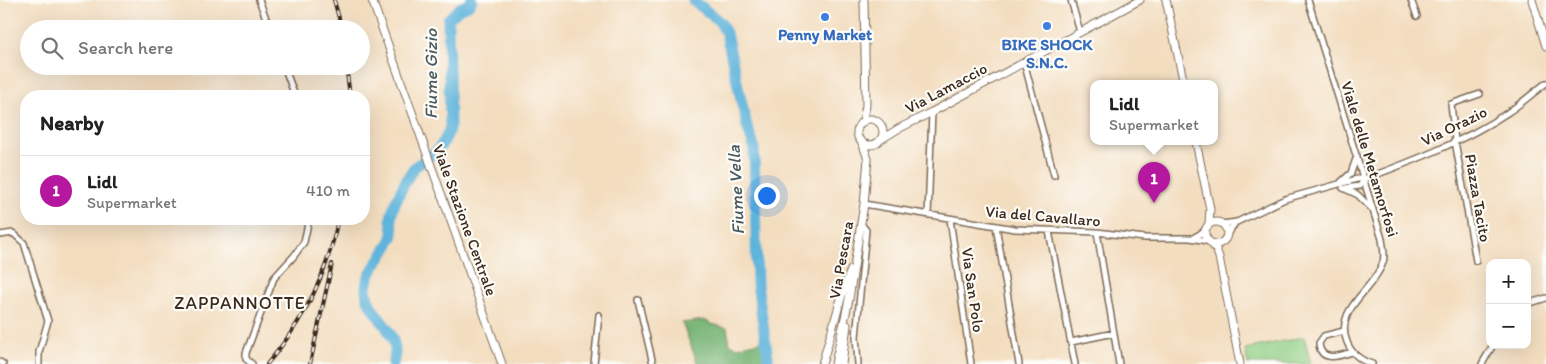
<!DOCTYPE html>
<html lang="en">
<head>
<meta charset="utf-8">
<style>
	:root { --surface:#fff; --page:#f6f6f6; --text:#222; --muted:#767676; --line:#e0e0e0; --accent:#b5179e }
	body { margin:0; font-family:Itim,sans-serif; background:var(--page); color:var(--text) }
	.controls { position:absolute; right:15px; bottom:15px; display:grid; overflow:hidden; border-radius:10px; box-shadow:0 5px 20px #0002 }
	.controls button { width:45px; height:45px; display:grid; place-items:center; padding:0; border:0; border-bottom:1px solid var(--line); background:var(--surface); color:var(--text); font:25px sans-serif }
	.you { position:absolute; left:766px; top:195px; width:18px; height:18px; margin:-12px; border:4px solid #fff; border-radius:50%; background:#1a73e8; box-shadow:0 0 0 8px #1a73e833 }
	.badge { display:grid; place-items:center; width:32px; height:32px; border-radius:50%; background:var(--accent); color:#fff; font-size:16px; font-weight:700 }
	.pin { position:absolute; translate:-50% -41px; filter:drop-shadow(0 1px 2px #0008) }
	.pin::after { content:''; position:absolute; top:26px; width:18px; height:15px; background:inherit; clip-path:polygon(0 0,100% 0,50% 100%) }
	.popup { position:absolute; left:1090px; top:80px; width:128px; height:65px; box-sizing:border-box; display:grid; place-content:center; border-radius:10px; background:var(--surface); filter:drop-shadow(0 1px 4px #0005); font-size:16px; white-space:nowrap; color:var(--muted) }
	.popup b { font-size:19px; color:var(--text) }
	.popup::after { content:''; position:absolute; left:50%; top:100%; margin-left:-10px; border:10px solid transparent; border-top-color:var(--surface) }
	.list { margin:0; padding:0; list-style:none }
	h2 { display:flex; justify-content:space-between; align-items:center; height:65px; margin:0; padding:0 20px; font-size:21px }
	h2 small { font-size:16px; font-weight:400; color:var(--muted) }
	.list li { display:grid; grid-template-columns:32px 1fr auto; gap:15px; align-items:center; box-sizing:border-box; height:70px; padding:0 20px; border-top:1px solid var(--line) }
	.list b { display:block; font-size:19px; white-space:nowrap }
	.list p { margin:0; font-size:16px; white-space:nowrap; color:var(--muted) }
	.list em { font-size:16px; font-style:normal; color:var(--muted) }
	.icon { flex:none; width:28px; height:28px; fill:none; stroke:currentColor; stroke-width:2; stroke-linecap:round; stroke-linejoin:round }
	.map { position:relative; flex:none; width:1546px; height:364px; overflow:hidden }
	.search { position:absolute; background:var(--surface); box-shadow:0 5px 20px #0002; left:20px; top:20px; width:350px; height:55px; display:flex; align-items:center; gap:12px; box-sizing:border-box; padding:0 18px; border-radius:28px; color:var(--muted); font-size:19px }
	.panel { position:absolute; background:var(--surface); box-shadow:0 5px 20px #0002; left:20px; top:90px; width:350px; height:135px; border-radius:20px }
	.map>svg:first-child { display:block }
	.green { fill:#90cf85; stroke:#667c52 }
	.forest { fill:#74b272; stroke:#586e48 }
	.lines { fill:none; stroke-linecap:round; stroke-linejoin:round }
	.river { stroke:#5fb4db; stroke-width:11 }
	.street-casing { stroke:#7b6956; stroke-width:8 }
	.secondary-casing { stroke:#7b6956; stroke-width:9 }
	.street { stroke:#fff; stroke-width:5 }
	.secondary { stroke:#fff; stroke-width:7 }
	.rail-casing { stroke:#3b2a1e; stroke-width:4 }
	.rail { stroke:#fdfcf7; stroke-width:2; stroke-dasharray:5.5; stroke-linecap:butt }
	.shop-dot { fill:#3f7fe0; stroke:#fdfcf7; stroke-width:2 }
	.labels { text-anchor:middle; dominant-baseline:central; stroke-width:4.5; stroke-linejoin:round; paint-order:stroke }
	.shop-label { font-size:16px; font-weight:bold; fill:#366cbe; stroke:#fdfcf7 }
	.street-label { font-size:16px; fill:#3b2a1e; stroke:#fdfcf7 }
	.water-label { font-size:18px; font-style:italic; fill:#485a60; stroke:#fdfcf7 }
	.neighbourhood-label { font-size:18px; letter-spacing:1px; fill:#3b2a1e; stroke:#fdfcf7 }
</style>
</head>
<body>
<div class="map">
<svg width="1546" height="364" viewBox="0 0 1546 364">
	<rect width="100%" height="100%" fill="#fdfcf7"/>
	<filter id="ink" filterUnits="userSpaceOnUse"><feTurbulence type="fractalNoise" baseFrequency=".02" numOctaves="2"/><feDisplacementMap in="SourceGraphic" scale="10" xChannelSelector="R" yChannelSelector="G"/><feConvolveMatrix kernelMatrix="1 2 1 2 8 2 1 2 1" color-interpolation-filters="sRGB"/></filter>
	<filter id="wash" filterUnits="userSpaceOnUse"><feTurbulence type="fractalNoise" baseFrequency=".0096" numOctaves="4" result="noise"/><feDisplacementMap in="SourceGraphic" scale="20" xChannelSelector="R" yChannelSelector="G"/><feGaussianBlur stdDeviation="1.12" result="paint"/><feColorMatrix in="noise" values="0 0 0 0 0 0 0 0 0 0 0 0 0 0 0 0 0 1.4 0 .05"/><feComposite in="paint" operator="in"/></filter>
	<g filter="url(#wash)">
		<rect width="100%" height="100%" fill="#f3ddbf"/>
		<!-- green -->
		<path class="green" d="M1304,337L1311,364H1248L1245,349Z"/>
		<!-- forest -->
		<path class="forest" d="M704,320L712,324L727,328L730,344L737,347L764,341L767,364H698L682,323Z"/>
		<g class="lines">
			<!-- river -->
			<path class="river" d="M693,0L720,22L726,33L747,126L754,147L757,284L769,364
				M393,364C394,359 396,354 395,349C393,325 367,313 366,289C366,270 389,252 393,234C394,230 391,224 391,219C391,208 407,177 414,168C416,165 420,164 423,161C437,152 446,143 450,126L448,19L460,8L468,5L472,0"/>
		</g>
	</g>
	<g filter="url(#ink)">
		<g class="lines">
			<!-- street casing -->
			<g class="street-casing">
				<path id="street" d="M259,0L270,29
					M1071,0L1080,32
					M1308,0L1382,239C1383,247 1386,257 1382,265C1371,292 1334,310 1347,342C1351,353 1361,361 1372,364
					M1411,0L1417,16
					M1024,62L1054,175
					M284,66L295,96
					M1341,182L1351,173L1357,156
					M1343,188L1358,195L1372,209
					M1346,188L1360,186L1364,180
					M864,204L1015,229L1097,232L1144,238H1190L1208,241
					M928,215L932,112
					M950,219L971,364
					M1222,224L1237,222L1285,199L1357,179H1364C1411,162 1465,141 1507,113C1521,104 1533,93 1546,83
					M996,226L1019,364
					M1049,231L1075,364
					M1097,232L1119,364
					M1227,234L1236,222
					M0,235L13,233L24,243L48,321L39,352V364
					M1193,238L1200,234L1205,230
					M1476,261L1455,141L1451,104L1480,94
					M638,300L653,364
					M1527,304L1546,298
					M1344,331L1324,336L1319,343C1320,363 1340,356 1352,352
					M1071,342L1114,333
					M0,362L3,364
					M252,364L246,359V353L274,278L294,256L304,242L309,219
					M594,364L599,315
					M858,364L856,337L866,230L861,224
					M1482,364L1493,345"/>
			</g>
			<!-- secondary casing -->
			<g class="secondary-casing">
				<path id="secondary" d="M372,0L502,364
					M1166,0L1184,84
					M1532,0L1546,46
					M857 132a13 13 0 1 1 26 0a13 13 0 1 1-26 0Z
					M863,122L866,105L864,0
					M880,140L898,129L932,112L1140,0
					M1196,142L1210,209L1209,224
					M1205 233a11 11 0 1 1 22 0a11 11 0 1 1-22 0Z
					M1211,243L1216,249L1219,257L1240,364
					M822,364L845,285L851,270
					M835,364L849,299L864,204L868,159L862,142
					M842,364L847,325"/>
			</g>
			<!-- street -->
			<use href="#street" class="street"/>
			<!-- secondary -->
			<use href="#secondary" class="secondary"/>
			<!-- rail casing -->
			<g class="rail-casing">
				<path id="rail" d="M334,0L342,29
					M346,66L350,96
					M267,364C303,322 328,273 338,219
					M310,364L332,264"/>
			</g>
			<!-- rail -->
			<use href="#rail" class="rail"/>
		</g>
	</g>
	<!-- markers -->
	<g class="shop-dot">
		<circle cx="825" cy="17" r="5"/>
		<circle cx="1047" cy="26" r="5"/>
	</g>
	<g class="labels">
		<!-- shop labels -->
		<g class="shop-label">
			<text x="825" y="34">Penny Market</text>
			<text x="1047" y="44">BIKE SHOCK<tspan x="1047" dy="18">S.N.C.</tspan></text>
		</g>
		<!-- street labels -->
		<g class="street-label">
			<text transform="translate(946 88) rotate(-28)">Via Lamaccio</text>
			<text transform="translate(1454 126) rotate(-26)">Via Orazio</text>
			<text transform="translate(1370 159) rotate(73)">Viale delle Metamorfosi</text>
			<text transform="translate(1478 198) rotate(80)">Piazza Tacito</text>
			<text transform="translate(1043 216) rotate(5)">Via del Cavallaro</text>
			<text transform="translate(465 220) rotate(70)">Viale Stazione Centrale</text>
			<text transform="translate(841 260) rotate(-80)">Via Pescara</text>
			<text transform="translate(973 290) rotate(82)">Via San Polo</text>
		</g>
		<!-- water labels -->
		<g class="water-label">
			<text transform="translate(431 74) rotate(-90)">Fiume Gizio</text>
			<text transform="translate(736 190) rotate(-93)">Fiume Vella</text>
		</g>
		<!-- neighbourhood labels -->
		<g class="neighbourhood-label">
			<text x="240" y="303">ZAPPANNOTTE</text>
		</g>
	</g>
</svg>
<div class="controls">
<button>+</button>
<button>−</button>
</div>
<div class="you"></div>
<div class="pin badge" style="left:1154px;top:203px">1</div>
<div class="popup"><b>Lidl</b>Supermarket</div>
<div class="search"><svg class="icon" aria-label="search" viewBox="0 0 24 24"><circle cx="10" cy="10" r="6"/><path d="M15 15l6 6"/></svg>Search here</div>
<section class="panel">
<h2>Nearby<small></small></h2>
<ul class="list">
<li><span class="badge">1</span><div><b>Lidl</b><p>Supermarket</p></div><em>410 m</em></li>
</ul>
</section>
</div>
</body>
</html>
